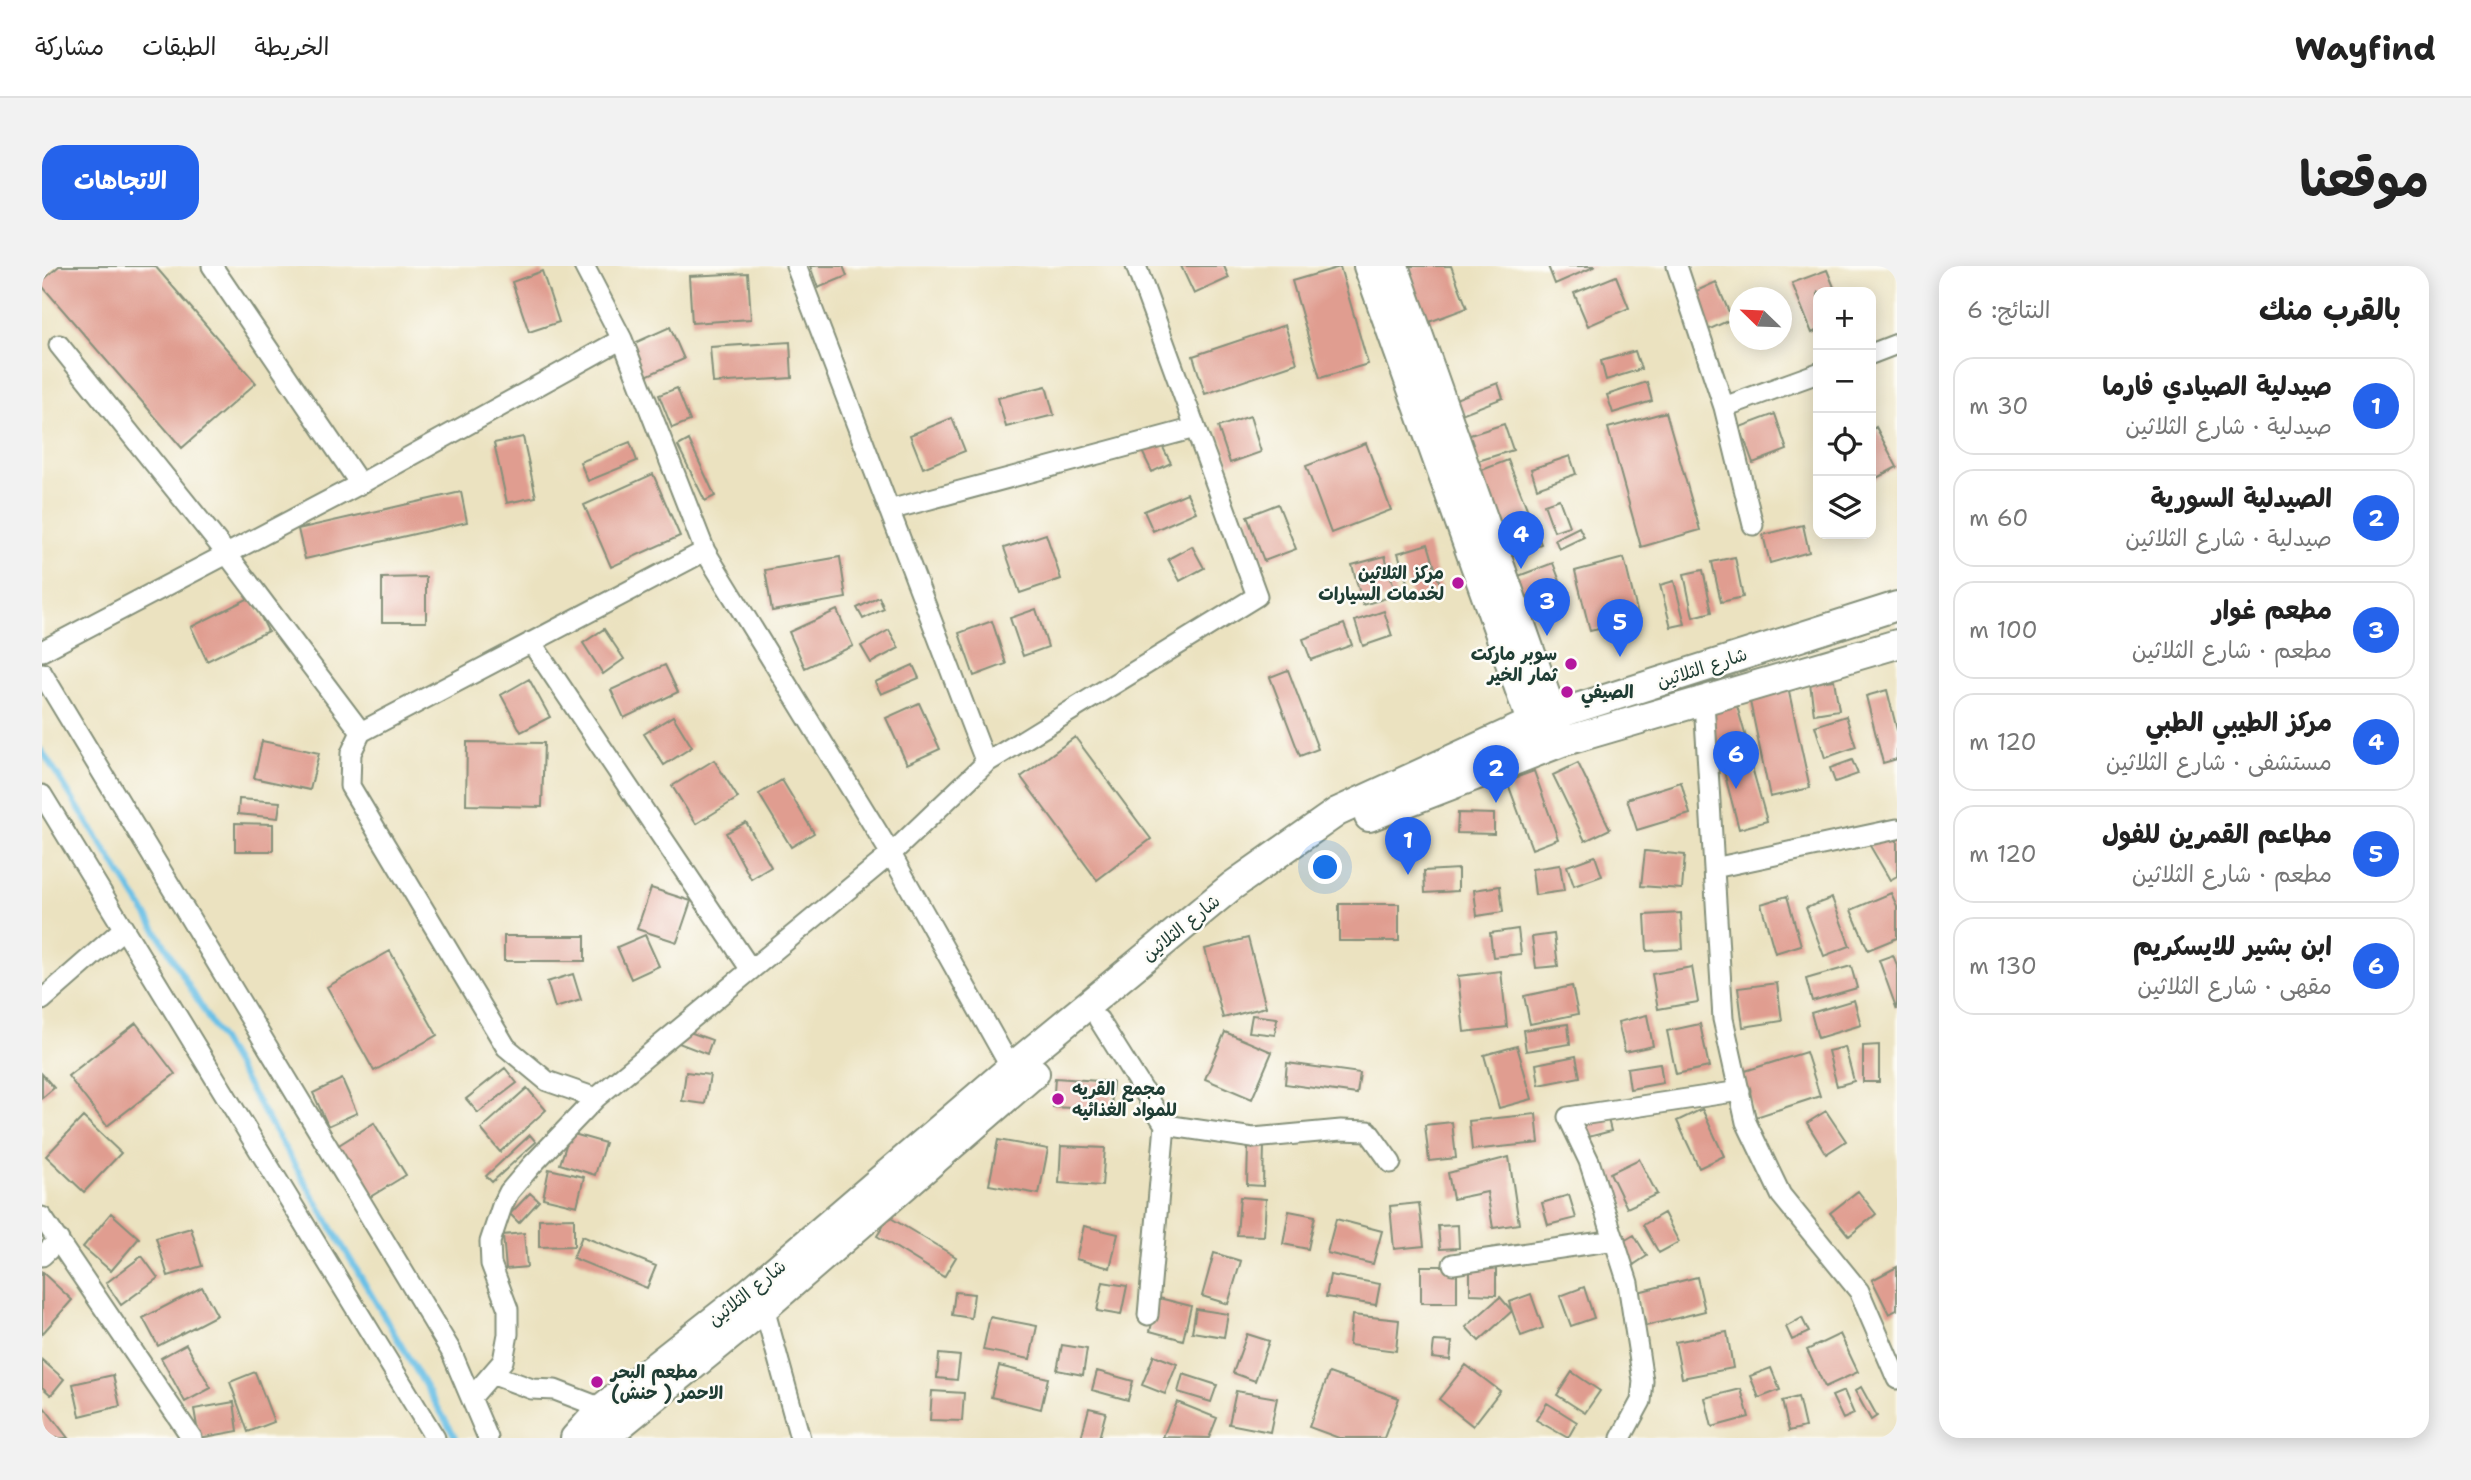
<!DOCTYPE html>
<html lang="ar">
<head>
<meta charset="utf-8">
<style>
	:root { --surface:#fff; --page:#f2f2f2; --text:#222; --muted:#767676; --line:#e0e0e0; --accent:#2563eb }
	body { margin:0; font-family:"Shantell Sans","Playpen Sans Arabic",sans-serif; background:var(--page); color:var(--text); direction:rtl }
	.controls { position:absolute; right:21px; top:21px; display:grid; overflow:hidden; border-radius:14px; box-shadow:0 4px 18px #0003 }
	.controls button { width:63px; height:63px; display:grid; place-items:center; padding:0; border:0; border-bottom:2px solid var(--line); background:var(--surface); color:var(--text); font:35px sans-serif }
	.compass { position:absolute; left:1687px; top:21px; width:63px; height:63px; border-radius:50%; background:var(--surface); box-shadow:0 4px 18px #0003; rotate:293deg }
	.you { position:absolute; left:1284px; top:602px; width:24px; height:24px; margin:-18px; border:5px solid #fff; border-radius:50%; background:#1a73e8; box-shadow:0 0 0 10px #1a73e833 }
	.badge { display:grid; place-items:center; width:46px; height:46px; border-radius:50%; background:var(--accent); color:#fff; font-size:23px; font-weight:700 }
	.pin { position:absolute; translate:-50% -58px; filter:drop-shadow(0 2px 4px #0008) }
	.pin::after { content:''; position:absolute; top:37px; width:24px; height:21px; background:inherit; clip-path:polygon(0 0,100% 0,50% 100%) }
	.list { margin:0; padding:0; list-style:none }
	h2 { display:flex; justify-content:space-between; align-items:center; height:91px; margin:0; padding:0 28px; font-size:30px }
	h2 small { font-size:23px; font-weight:400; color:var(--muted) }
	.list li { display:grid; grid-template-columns:46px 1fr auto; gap:21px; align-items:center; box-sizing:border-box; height:98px; margin:0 14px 14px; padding:0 14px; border:2px solid var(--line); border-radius:21px }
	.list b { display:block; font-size:26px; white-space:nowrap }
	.list p { margin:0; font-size:23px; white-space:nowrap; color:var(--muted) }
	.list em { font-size:23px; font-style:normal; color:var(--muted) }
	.icon { flex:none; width:38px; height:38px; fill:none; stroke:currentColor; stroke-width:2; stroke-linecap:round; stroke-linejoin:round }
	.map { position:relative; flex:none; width:1855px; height:1172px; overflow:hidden; direction:ltr; border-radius:21px }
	header { display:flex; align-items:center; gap:42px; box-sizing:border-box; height:98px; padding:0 35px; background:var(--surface); border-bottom:2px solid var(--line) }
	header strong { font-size:33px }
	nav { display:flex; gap:38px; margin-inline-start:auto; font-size:24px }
	.intro { display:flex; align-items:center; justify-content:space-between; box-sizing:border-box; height:168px; padding:0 42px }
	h1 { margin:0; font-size:49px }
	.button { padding:18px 32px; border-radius:21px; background:var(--accent); color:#fff; font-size:24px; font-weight:700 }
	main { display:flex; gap:42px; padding:0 42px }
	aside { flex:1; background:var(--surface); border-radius:21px; box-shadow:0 4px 18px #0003 }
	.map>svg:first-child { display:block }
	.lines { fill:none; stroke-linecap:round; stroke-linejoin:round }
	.stream { stroke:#69c0e6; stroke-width:6 }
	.building { fill:#e09d90 }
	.street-casing { stroke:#85907a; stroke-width:23 }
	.secondary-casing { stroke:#85907a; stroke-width:32 }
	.street { stroke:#fff; stroke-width:19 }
	.secondary { stroke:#fff; stroke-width:28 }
	.poi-dot { fill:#b5179e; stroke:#fdfcf7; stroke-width:2.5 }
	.labels { text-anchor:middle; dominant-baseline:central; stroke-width:5; stroke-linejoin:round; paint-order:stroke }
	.poi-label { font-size:18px; font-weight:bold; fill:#1f3d34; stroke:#fdfcf7; text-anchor:start }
	.street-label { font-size:18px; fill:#1f3d34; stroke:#fdfcf7 }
</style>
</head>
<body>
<header>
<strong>Wayfind</strong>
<nav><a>الخريطة</a><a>الطبقات</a><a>مشاركة</a></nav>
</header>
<div class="intro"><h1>موقعنا</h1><a class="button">الاتجاهات</a></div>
<main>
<aside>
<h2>بالقرب منك<small>النتائج: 6</small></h2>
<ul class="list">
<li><span class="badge">1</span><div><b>صيدلية الصيادي فارما</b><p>صيدلية · شارع الثلاثين</p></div><em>30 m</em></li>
<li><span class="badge">2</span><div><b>الصيدلية السورية</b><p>صيدلية · شارع الثلاثين</p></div><em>60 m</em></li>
<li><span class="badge">3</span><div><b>مطعم غوار</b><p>مطعم · شارع الثلاثين</p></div><em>100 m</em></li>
<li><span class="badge">4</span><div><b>مركز الطيبي الطبي</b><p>مستشفى · شارع الثلاثين</p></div><em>120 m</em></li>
<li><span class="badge">5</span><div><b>مطاعم القمرين للفول</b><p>مطعم · شارع الثلاثين</p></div><em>120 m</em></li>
<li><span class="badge">6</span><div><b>ابن بشير للايسكريم</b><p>مقهى · شارع الثلاثين</p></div><em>130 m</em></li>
</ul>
</aside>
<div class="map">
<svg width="1855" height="1172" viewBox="0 0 1855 1172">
	<rect width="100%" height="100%" fill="#fdfcf7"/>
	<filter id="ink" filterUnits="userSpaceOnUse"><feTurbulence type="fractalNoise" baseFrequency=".0143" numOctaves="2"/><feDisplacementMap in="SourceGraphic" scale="14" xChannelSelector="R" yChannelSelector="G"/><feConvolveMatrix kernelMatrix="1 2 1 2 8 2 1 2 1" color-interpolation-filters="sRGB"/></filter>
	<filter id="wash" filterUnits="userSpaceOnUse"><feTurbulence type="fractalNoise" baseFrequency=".00686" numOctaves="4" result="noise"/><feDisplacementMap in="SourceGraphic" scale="28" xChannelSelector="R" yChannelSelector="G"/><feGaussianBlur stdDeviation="1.57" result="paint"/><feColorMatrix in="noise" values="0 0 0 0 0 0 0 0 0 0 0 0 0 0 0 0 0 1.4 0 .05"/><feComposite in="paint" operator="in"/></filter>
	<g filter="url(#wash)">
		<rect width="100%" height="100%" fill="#ebe2c0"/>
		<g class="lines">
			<!-- stream -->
			<path class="stream" d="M0,485L108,654L414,1172"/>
		</g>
		<g id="blocks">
			<!-- building -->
			<path class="building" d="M17,0H113L214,117L140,182L0,20V15Z
				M768,0H801L805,10L776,22Z
				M1139,0H1182L1187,12L1152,28Z
				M1357,0H1409L1425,42L1379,59Z
				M1506,0H1554L1513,18Z
				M1298,1L1326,98L1278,112L1250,15Z
				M1785,4L1794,26H1776V64L1770,67L1750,17Z
				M500,5L517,56L487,66L470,16Z
				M706,7L709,53L650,57L647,10Z
				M1574,10L1587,42L1546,60L1532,27Z
				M1674,16L1690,53L1666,64L1650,27Z
				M1243,59L1255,97L1163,128L1151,90Z
				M628,61L642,93L602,111L588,79Z
				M748,76L750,112L671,117L668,81Z
				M1593,85L1599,103L1564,114L1559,95Z
				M1605,116L1610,135L1571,147L1565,129Z
				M1456,117L1461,132L1414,150L1408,135Z
				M1004,120L1012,149L964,161L956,132Z
				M635,122L648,155L630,162L617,129Z
				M1624,146L1658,264L1599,281L1566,162Z
				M1733,148L1745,184L1711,197L1698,161Z
				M1208,150L1219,186L1188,197L1176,161Z
				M910,152L923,185L881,202L868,169Z
				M1462,158L1471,184L1433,196L1425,170Z
				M1834,161L1855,201L1829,215V164Z
				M1115,170L1129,197L1110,206L1097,179Z
				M481,171L494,231L465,237L452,177Z
				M647,174L673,230L663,235L636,180Z
				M588,176L595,195L546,215L538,196Z
				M1324,177L1349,244L1289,267L1264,200Z
				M1528,190L1534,208L1495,222L1489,203Z
				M1466,194L1499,278L1460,294L1427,209Z
				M611,208L638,270L569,301L542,239Z
				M419,226L425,256L263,293L256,263Z
				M1145,227L1154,246L1111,265L1102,245Z
				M1517,233L1527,260L1512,265L1502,238Z
				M1236,238L1254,283L1222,295L1205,250Z
				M1761,259L1767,286L1728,297L1721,269Z
				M1537,261L1542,271L1517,283L1513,273Z
				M1004,268L1019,313L978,327L962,282Z
				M1386,278L1399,322L1370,332L1356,287Z
				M1150,280L1162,302L1138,315L1126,293Z
				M1343,290L1354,329L1321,339L1310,299Z
				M798,291L804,332L730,345L723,304Z
				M1693,291L1701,331L1679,336L1670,296Z
				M1582,292L1597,353L1548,365L1533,305Z
				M1511,297L1519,318L1478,333L1471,312Z
				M1661,304L1670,346L1651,351L1642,308Z
				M384,311V356H340V312Z
				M1632,315L1643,358L1629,361L1618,319Z
				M209,331L226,365L165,395L149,361Z
				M837,331L842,343L821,353L815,342Z
				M994,343L1006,381L981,390L968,352Z
				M795,344L811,380L763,402L747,366Z
				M1342,345L1350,370L1321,380L1313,355Z
				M950,355L964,398L932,410L917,367Z
				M1302,358L1310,379L1269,394L1261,373Z
				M562,363L582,393L561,408L541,377Z
				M847,364L857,382L829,397L819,380Z
				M623,399L636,426L582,452L569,424Z
				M871,399L877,412L839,428L833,416Z
				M1246,404L1276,483L1258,490L1228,411Z
				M487,413L508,451L479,466L459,429Z
				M1792,414L1797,444L1772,448L1768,417Z
				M1745,417L1768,522L1728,531L1706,426Z
				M1845,424L1855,464V493L1841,497L1824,430Z
				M1693,433L1707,482L1673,493L1658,444Z
				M877,437L898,483L865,498L844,452Z
				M631,450L650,481L622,499L602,468Z
				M1804,450L1814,481L1783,492L1773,460Z
				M1033,471L1109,573L1055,614L979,511Z
				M220,475L277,487L268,524L212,512Z
				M425,476L502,477L500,541L424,539Z
				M672,494L696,532L654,558L630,520Z
				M1708,494L1725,555L1697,563L1681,502Z
				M1810,494L1816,508L1793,516L1788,502Z
				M1536,497L1568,563L1543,575L1511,509Z
				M1492,505L1516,573L1490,583L1465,515Z
				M740,514L772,567L749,581L717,528Z
				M1639,516L1648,548L1595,564L1585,533Z
				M197,533L238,536L236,552L196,548Z
				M1416,547L1452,548V568L1415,567Z
				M704,556L729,601L709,613L684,567Z
				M1855,556V610L1848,614L1824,573Z
				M193,557L231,558V585H193Z
				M1603,585L1643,589L1640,623L1599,620Z
				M1553,590L1560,610L1532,620L1525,600Z
				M1518,599L1522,625L1493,629L1490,603Z
				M1416,603V625L1383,627L1382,605Z
				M1458,620L1461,646L1435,650L1432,624Z
				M609,622L649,635L635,676L595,663Z
				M1849,627L1855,640V672L1826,684L1809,644Z
				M1745,630L1759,679L1733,687L1719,638Z
				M1790,632L1808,680L1782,690L1764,642Z
				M1297,638H1357V675H1297Z
				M1639,647L1641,683L1605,685L1603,649Z
				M1476,663L1479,688L1451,691L1448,667Z
				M1512,668L1516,700L1494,702L1490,671Z
				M603,669L617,700L589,713L575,681Z
				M462,670H543V695H462Z
				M1206,672L1224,741L1181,752L1163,683Z
				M348,685L395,769L332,805L285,721Z
				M1851,689L1855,699V744L1837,694Z
				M1809,700L1815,722L1770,735L1764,713Z
				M1650,701L1656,736L1616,743L1610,708Z
				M1459,705L1465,761L1422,766L1416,710Z
				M531,708L539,734L513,742L505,716Z
				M1735,717L1740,755L1701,761L1696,722Z
				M1530,720L1536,748L1488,758L1482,730Z
				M1812,734L1819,759L1776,772L1769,747Z
				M1210,749L1235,752L1233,769L1207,766Z
				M1605,749L1611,780L1583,786L1576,756Z
				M94,757L133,808L65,860L26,810Z
				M1526,758L1528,778L1484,785L1481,764Z
				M1658,758L1667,801L1634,808L1625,765Z
				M639,763L670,774L665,788L634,776Z
				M1183,766L1230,786L1210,833L1163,813Z
				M1837,779V816H1821V780Z
				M1475,780L1490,833L1457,842L1442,789Z
				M1803,781L1812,815L1795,820L1786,785Z
				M1764,786L1778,830L1714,851L1700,806Z
				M1534,790L1538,811L1497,819L1494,798Z
				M1245,797L1318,807L1315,828L1243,818Z
				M1618,797L1621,817L1588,823L1585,802Z
				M463,802L475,817L436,847L424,833Z
				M644,806L668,809L663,838L640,835Z
				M0,808L12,822L0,832Z
				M1013,812L1071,816L1069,844L1011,841Z
				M300,813L315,847L286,860L271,827Z
				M485,822L504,844L458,886L439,863Z
				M1562,837L1569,865L1539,873L1532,845Z
				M1660,843L1682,890L1657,902L1635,855Z
				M1784,845L1804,875L1784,888L1765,857Z
				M1494,848L1497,877L1430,884L1427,855Z
				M41,851L79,887L42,926L4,890Z
				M1410,856L1414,892L1387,895L1383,859Z
				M332,857L364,909L323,934L292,882Z
				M528,867L563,877L553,909L518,898Z
				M488,869L494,876L450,916L444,910Z
				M956,874L1006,883L997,928L947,919Z
				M1206,878L1222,879L1221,920L1205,919Z
				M1019,880L1063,882L1060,920L1017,917Z
				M1467,891L1477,958L1451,962L1445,926L1411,933L1406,907Z
				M1597,893L1615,928L1585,942L1568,907Z
				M507,903L542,911L535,940L501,932Z
				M1816,925L1834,948L1807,970L1788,947Z
				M488,927L497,935L477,957L468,948Z
				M1527,929L1534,952L1506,959L1500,937Z
				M1198,931L1224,933L1222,970L1195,969Z
				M1377,937L1382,980L1352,983L1348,940Z
				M1247,945L1273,950L1266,983L1241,978Z
				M69,947L97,972L69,1005L41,981Z
				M1622,947L1637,976L1617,987L1601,959Z
				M847,951L914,991L902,1011L835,970Z
				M532,952V980L497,981V953Z
				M1294,953L1340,965L1331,998L1285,987Z
				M1416,959L1417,982L1398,983L1396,960Z
				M1042,960L1076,968L1068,1002L1034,993Z
				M149,962L160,1000L126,1010L114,972Z
				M482,967L485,1001L464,1003L461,969Z
				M1592,969L1605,990L1588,1001L1575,979Z
				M540,970L614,1000L605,1022L531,992Z
				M1172,987L1199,995L1186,1038L1160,1030Z
				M100,990L116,1012L79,1039L64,1017Z
				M1379,1000H1415V1037H1379Z
				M1428,1000H1454V1029L1428,1028Z
				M1855,1001V1044L1847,1048L1830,1014Z
				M0,1006L30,1034L0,1068Z
				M1288,1009L1338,1018L1334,1039L1284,1031Z
				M1655,1011L1663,1045L1604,1060L1596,1026Z
				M1061,1016L1085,1020L1079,1049L1055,1045Z
				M160,1021L175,1049L116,1080L101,1052Z
				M1542,1021L1552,1052L1529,1060L1518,1030Z
				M913,1026L932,1028L929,1052L910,1049Z
				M1489,1028L1501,1062L1479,1070L1470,1045L1437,1075L1424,1061L1458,1031L1470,1045L1467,1036Z
				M1117,1032L1149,1040L1141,1074L1108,1065Z
				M1154,1043L1186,1048L1182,1071L1150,1066Z
				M1310,1049L1357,1054L1354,1085L1307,1079Z
				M948,1051L995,1060L988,1093L941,1084Z
				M1760,1052L1767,1066L1750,1074L1744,1061Z
				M1685,1066L1691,1102L1640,1112L1633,1076Z
				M1205,1068L1227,1075L1213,1115L1191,1107Z
				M1798,1068L1816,1106L1783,1121L1765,1084Z
				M1392,1075L1410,1076L1408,1094L1390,1092Z
				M144,1078L169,1122L143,1136L119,1092Z
				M1020,1079L1045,1083L1041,1109L1015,1104Z
				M897,1088L918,1090L915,1114L895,1112Z
				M1112,1089L1135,1098L1123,1128L1100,1119Z
				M0,1094L22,1113L9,1129L0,1121Z
				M1424,1099L1458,1125L1431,1160L1397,1133Z
				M957,1100L1006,1112L999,1143L949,1131Z
				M1729,1102L1738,1124L1717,1132L1708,1110Z
				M1055,1105L1091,1115L1086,1134L1050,1124Z
				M213,1106L232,1156L206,1166L188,1116Z
				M1530,1106L1558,1125L1543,1147L1515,1129Z
				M1287,1107L1357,1132L1342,1172H1297L1267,1161Z
				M1141,1108L1175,1119L1169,1136L1136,1126Z
				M71,1109L78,1140L38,1150L31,1118Z
				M1819,1121L1835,1150L1829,1154L1813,1125Z
				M1699,1123L1707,1151L1670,1161L1663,1132Z
				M890,1125L922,1127L920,1155L888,1154Z
				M1194,1125L1235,1132L1228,1166L1187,1158Z
				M1802,1125L1812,1148L1801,1153L1790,1130Z
				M1756,1131L1763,1161L1747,1165L1740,1135Z
				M192,1136L196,1165L157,1172L152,1143Z
				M1135,1136L1175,1152L1167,1172L1121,1171Z
				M1505,1137L1535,1156L1526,1172L1494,1154Z
				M2,1141L26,1172H0Z
				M1047,1142L1064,1146L1057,1172H1039Z"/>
		</g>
	</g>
	<g filter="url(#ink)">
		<use href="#blocks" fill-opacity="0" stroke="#85907a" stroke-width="2"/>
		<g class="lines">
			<!-- street casing -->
			<g class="street-casing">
				<path id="street" d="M170,0L318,218
					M542,0L580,73L663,285L849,588L969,802L977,810
					M754,0L944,497
					M1635,0L1682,141L1711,259
					M17,79L185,288L319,466
					M1829,88L1855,78
					M1682,141L1776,107
					M847,244L1153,162
					M489,376L709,704
					M0,385L318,218L580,73
					M0,407L409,1085L446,1172
					M1662,436L1681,753L1704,856L1739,929L1817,1025L1855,1113
					M0,529L393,1172
					M1672,602L1855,563
					M0,734L80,664
					M1057,754L1123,859L1106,1049
					M554,832L505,815L464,781L308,520L309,487L319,466L663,285
					M1123,859L1211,872L1299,864L1326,865L1349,897
					M0,951L150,1172
					M0,990L17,974
					M1411,998L1573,974
					M722,1042L758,1172
					M452,1109L490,1123L513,1124L560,1142
					M429,1132L461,1095L466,1068V1043L449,998L448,976L460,940L467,926L490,899L554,832L849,588L944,497L1215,330L1094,0
					M1579,1172L1599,1135L1601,1115L1586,1017L1547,895L1526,851L1698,825"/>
			</g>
			<!-- secondary casing -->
			<g class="secondary-casing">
				<path id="secondary" d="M1326,0L1495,472
					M1352,0L1517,467
					M1327,551L1520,476L1855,378
					M533,1172L560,1142L709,1025L969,802L1190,620L1295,546L1491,456L1855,340
					M562,1172L722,1042L993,807"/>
			</g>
			<!-- street -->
			<use href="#street" class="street"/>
			<!-- secondary -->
			<use href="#secondary" class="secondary"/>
		</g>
	</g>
	<!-- markers -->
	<g class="poi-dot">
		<circle cx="1416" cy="317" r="7"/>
		<circle cx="1529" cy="398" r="7"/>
		<circle cx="1525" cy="426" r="7"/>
		<circle cx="1016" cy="833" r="7"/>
		<circle cx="555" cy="1116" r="7"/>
	</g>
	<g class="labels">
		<!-- poi labels -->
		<g class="poi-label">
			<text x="1402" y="307" text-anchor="end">مركز الثلاثين<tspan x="1402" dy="21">لخدمات السيارات</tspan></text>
			<text x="1515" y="388" text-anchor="end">سوبر ماركت<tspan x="1515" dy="21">ثمار الخير</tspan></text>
			<text x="1539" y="426">الصيفي</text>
			<text x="1030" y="823">مجمع القريه<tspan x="1030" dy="21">للمواد الغذائيه</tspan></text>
			<text x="569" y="1106">مطعم البحر<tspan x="569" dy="21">الاحمر ( حنش)</tspan></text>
		</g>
		<!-- street labels -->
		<g class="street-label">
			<text transform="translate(1660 402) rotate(-18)">شارع الثلاثين</text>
			<text transform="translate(1139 662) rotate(-39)">شارع الثلاثين</text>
			<text transform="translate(705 1027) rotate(-39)">شارع الثلاثين</text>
		</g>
	</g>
</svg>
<div class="controls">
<button>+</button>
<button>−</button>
<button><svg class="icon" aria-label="locate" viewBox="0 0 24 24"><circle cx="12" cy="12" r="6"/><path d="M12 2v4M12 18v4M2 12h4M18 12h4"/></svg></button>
<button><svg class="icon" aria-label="layers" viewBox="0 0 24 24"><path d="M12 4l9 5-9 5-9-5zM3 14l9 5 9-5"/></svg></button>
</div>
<svg class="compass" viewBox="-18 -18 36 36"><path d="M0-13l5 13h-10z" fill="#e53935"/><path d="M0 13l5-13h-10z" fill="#767676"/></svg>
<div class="you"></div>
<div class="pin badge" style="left:1366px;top:609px">1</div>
<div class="pin badge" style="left:1454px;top:537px">2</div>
<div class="pin badge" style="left:1505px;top:370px">3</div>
<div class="pin badge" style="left:1479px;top:303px">4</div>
<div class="pin badge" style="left:1578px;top:391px">5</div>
<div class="pin badge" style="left:1694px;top:523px">6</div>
</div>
</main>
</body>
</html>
